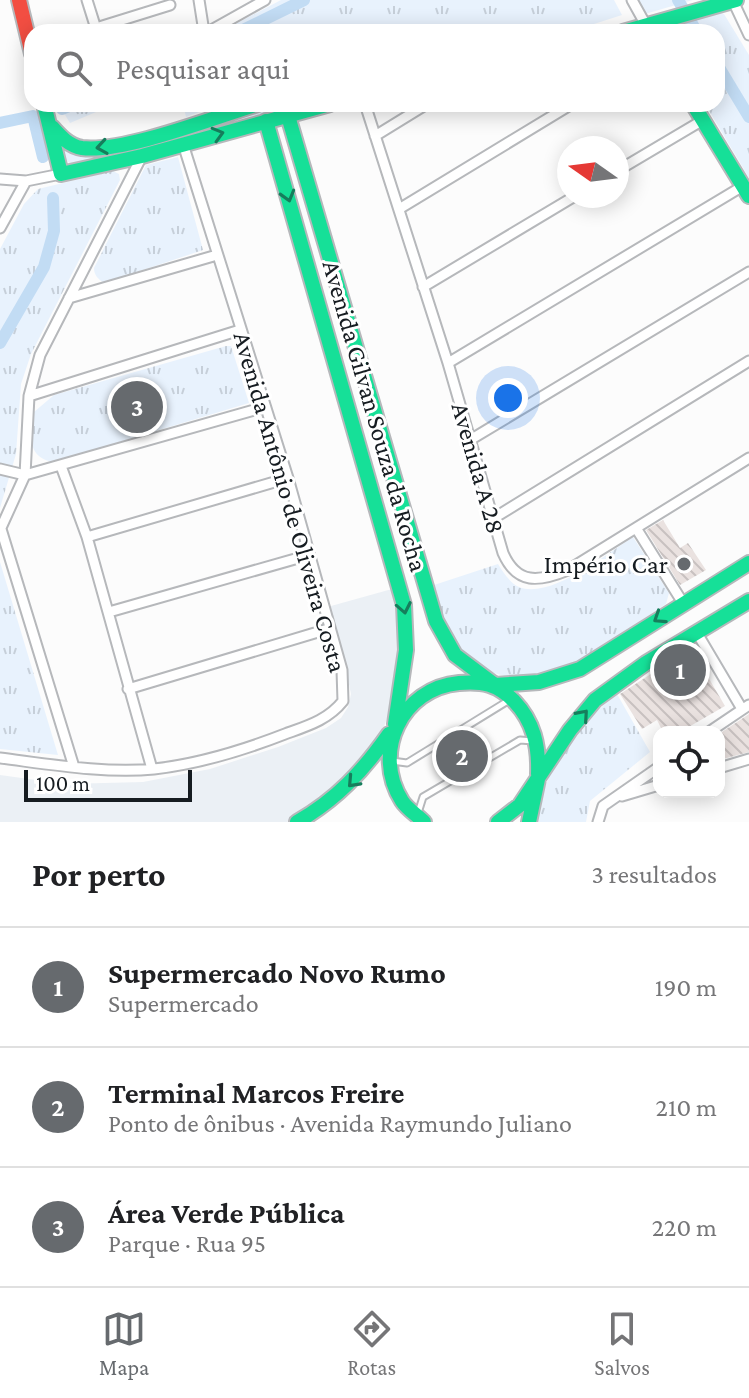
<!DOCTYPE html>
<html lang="pt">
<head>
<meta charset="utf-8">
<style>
	:root { --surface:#fff; --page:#f2f2f2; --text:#202124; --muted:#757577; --line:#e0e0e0; --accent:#666a6e }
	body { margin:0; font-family:"Crimson Pro",serif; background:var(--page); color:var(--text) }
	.controls { position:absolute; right:24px; bottom:24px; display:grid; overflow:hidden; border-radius:16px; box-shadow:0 4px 20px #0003 }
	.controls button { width:72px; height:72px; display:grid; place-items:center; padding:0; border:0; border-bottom:2px solid var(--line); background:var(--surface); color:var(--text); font:40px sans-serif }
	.compass { position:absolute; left:557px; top:136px; width:72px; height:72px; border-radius:50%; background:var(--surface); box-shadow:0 4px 20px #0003; rotate:284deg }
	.scale { position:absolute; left:24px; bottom:20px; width:168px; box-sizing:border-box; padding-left:8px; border:4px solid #161c21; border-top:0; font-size:22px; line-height:28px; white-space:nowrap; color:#161c21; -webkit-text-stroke:6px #fff; paint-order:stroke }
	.you { position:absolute; left:508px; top:398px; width:28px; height:28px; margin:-20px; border:6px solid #fff; border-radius:50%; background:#1a73e8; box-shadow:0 0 0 12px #1a73e833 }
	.badge { display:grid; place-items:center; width:52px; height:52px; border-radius:50%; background:var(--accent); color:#fff; font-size:26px; font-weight:700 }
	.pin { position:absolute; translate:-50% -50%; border:4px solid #fff; box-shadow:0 2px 8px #0006 }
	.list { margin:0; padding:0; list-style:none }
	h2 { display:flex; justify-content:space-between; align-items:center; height:104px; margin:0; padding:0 32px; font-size:34px }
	h2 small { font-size:26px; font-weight:400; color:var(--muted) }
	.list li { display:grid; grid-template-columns:52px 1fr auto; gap:24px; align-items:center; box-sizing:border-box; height:120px; padding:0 32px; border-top:2px solid var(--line) }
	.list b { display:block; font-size:30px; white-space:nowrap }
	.list p { margin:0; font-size:26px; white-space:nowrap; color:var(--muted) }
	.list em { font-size:26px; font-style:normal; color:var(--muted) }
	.icon { flex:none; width:44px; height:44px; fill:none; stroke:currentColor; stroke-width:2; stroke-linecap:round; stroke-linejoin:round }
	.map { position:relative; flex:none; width:749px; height:822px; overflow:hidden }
	.search { position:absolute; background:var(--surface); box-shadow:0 4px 20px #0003; left:24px; right:24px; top:24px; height:88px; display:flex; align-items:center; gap:20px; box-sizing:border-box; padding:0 28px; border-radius:24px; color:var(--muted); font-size:30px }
	.sheet { height:464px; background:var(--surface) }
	nav { display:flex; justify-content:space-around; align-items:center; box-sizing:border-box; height:112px; border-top:2px solid var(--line); background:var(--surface); font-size:22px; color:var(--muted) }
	nav a { display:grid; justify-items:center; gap:4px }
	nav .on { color:var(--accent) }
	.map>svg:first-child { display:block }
	.built { fill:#ebf0f5 }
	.grass { fill:url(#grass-tufts) }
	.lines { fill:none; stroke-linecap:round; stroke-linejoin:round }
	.canal { stroke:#c2dcf4; stroke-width:12 }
	.building { fill:url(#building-back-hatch) }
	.lane-casing { stroke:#b6b8bb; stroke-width:9 }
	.street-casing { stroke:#b6b8bb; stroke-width:13 }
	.fast-casing { stroke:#b6b8bb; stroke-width:18 }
	.jam-casing { stroke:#b6b8bb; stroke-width:18 }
	.lane { stroke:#fff; stroke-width:5 }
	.street { stroke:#fff; stroke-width:9 }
	.fast { stroke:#16e098; stroke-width:14 }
	.jam { stroke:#f24e42; stroke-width:14 }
	.oneway { stroke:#167e5c }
	.poi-dot { fill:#666a6e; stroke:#fff; stroke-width:3 }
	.labels { text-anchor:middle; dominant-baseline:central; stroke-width:6; stroke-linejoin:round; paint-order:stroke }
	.street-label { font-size:26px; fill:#161c21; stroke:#fff }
	.poi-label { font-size:26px; fill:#161c21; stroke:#fff; text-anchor:end }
</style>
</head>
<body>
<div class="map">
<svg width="749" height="822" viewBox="0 0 749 822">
	<defs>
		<pattern id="grass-tufts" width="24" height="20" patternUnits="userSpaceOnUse" patternTransform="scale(2)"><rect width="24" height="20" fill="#e8f2fd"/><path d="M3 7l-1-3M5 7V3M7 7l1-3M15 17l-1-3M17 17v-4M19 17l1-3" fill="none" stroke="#c6cfd9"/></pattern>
		<pattern id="building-back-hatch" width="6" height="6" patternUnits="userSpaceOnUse" patternTransform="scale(2)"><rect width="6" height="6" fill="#eae2e0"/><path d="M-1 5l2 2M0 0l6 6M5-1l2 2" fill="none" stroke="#c8c1c0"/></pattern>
	</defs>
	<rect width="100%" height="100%" fill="#fcfcfc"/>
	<!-- built -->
	<path class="built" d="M392,589L400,631L399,660L388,715L381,736L369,754L329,798L287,822H0V775L65,784L143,782L210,769L278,747L326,728L341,718L348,707L351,694L344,660L329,612L331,606Z"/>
	<!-- grass -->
	<path class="grass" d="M281,0H614L622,15L569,32H220Z
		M638,0H693L645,14Z
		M720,12L724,14L749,55V178L705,104H717V32H665L668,27Z
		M61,104H115L70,123L59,105Z
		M183,104H221L186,117Z
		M266,110L273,113L272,118L73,165L62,158L58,140L67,148Z
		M178,157L203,250L104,283C98,279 94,275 94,268L146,165Z
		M113,171L119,174L120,180L31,354L21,384L16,454L0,508V249L24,204L38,189Z
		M226,346H231L249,403L53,462C26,457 30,434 34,412L54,395Z
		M633,537L669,593L666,604L568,669C521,688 467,677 445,628C439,614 435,600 431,586L498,564C503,572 510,583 519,587C550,600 608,553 633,537Z
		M0,562L58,755L0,749Z
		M617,694L650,752L590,801L586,822H534C545,770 575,727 617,694Z"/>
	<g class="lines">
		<!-- canal -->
		<path class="canal" d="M678,0L697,32
			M239,32L304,0
			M717,64L749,117
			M62,109L74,104
			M0,123L33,116L43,157
			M0,343L44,267L54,231L53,198"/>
	</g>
	<!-- building -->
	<path class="building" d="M663,520L680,548L688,543L706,570L680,585L646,530Z
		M691,648L725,706L680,732H663L657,720L642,729L620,694Z
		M749,714V752L719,760V734Z"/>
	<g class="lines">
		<!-- lane casing -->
		<g class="lane-casing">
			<path id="lane" d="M392,761L407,763L511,699
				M418,813L423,797L520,740L533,741"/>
		</g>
		<!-- street casing -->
		<g class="street-casing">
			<path id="street" d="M87,0L97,32
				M199,0L204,32
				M632,0L647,27
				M733,1L749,35
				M96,28L170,5
				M208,32L265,0
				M365,104L448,363L503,553C517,585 539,582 568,570L749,458
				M375,136L427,104
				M617,171L703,120
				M0,179L26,181L61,174
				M399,209L572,104
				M0,228L26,181
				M423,287L575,196
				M69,298L217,255
				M448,363L743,186
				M29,396L240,330
				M470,440L749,272
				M61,466L87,537L152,769
				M0,469L25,475L265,407
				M494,518L749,361
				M636,528L683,603
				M1,529L74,767
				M0,530L25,475L29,396L40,355L142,156
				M87,537L288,478
				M109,612L309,555
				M697,633L742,709
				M128,689L328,629
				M709,732L749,705
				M0,758C48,764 106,774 154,769C198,764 244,750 285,734C307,726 328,720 343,701L342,670L288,478L183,144
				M719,768L749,759
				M622,796L659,785
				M598,822L603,806L659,767"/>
		</g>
		<!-- fast casing -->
		<g class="fast-casing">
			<path id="fast" d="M623,32L736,0
				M44,104L61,174L142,156L330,104
				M275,104L288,116L436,621L455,655L495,685
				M693,104L749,196
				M266,121L404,605L406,650L395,724
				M52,127C60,136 69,146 82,148C124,153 215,117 258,104
				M495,685L539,682L580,669L749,563
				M297,822C336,800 363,771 389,734
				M424,822C417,815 407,809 402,801C371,752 402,688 459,683C483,681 497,684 514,701C534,722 539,746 538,774
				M498,822L520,805L570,730L595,700L646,663L749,601
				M529,822L538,779"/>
		</g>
		<!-- jam casing -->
		<g class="jam-casing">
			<path id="jam" d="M19,0L32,54"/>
		</g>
		<!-- lane -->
		<use href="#lane" class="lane"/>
		<!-- street -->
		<use href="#street" class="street"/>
		<!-- fast -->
		<use href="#fast" class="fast"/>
		<!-- jam -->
		<use href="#jam" class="jam"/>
	</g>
	<!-- one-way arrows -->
	<defs><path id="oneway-chevron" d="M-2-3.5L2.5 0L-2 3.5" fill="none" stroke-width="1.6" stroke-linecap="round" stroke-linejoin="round" transform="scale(2)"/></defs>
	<g class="oneway">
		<use href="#oneway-chevron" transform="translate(218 134) rotate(-16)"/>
		<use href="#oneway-chevron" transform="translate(102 147) rotate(171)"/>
		<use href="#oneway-chevron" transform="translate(288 196) rotate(74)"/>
		<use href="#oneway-chevron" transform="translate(404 608) rotate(79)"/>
		<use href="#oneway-chevron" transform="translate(659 618) rotate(147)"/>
		<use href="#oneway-chevron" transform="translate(583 715) rotate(-49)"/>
		<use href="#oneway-chevron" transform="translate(353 782) rotate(133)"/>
	</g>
	<!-- markers -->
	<circle class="poi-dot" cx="684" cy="564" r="8"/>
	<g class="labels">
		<!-- street labels -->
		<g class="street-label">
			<text transform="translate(375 416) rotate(74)">Avenida Gilvan Souza da Rocha</text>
			<text transform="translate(478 468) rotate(74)">Avenida A 28</text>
			<text transform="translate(290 502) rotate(74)">Avenida Antônio de Oliveira Costa</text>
		</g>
		<!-- poi labels -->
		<g class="poi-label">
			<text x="668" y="564">Império Car</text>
		</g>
	</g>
</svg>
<div class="controls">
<button><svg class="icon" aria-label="locate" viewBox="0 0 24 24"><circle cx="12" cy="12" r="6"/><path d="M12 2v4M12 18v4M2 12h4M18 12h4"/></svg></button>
</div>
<svg class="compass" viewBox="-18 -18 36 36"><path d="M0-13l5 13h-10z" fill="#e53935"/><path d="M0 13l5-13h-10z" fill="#757577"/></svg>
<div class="scale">100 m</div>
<div class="you"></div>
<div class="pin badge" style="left:680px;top:670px">1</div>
<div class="pin badge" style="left:462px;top:756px">2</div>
<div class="pin badge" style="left:137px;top:407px">3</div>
<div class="search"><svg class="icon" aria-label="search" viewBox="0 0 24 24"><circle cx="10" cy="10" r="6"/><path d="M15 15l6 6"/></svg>Pesquisar aqui</div>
</div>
<section class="sheet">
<h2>Por perto<small>3 resultados</small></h2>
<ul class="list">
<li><span class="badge">1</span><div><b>Supermercado Novo Rumo</b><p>Supermercado</p></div><em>190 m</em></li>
<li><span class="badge">2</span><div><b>Terminal Marcos Freire</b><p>Ponto de ônibus · Avenida Raymundo Juliano</p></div><em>210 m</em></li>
<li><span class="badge">3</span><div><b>Área Verde Pública</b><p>Parque · Rua 95</p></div><em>220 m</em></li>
</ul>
</section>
<nav>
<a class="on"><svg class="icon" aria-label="map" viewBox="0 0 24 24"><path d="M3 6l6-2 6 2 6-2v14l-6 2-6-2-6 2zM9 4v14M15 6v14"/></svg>Mapa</a>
<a><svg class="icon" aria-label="directions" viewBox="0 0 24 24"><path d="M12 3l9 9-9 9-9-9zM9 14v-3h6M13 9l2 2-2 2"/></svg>Rotas</a>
<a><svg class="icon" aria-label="saved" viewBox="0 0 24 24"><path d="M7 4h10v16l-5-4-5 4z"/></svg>Salvos</a>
</nav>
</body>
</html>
